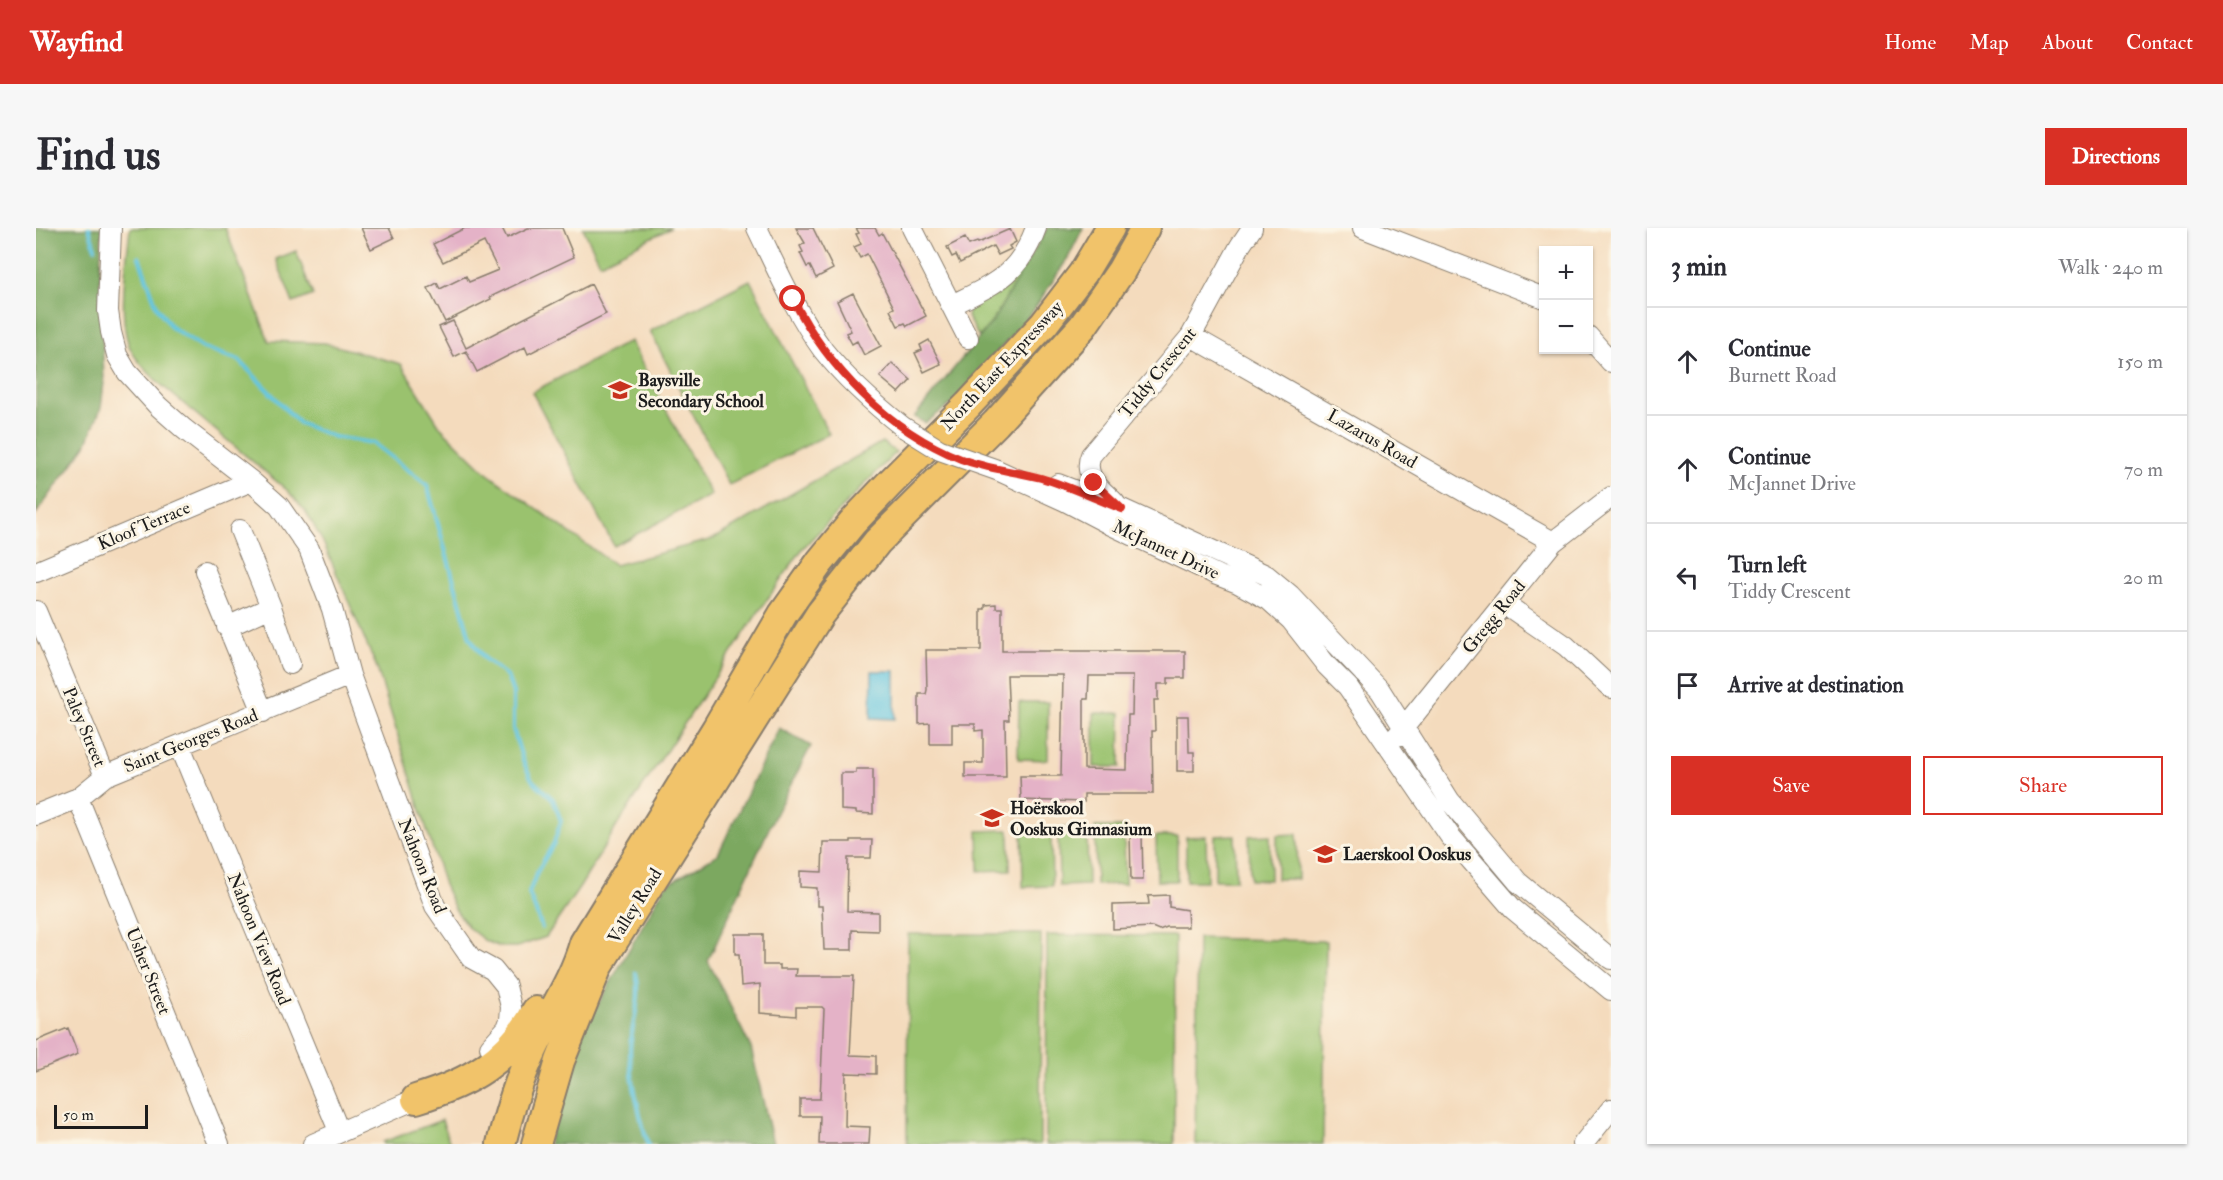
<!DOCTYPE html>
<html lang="en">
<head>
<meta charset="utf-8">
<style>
	:root { --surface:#fff; --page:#f7f7f7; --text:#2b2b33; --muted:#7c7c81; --line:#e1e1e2; --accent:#d93025 }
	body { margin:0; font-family:"IM FELL Double Pica",serif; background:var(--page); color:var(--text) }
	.controls { position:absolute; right:18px; top:18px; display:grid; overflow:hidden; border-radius:0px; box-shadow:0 2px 4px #0004 }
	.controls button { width:54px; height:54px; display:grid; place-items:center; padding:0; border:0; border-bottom:2px solid var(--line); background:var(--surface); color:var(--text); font:30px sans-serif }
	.scale { position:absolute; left:18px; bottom:15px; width:94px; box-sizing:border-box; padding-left:6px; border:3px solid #1c1c1c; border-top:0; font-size:16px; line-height:21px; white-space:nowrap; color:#1c1c1c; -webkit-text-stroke:4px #fcf5e5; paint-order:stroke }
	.stop { position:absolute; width:18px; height:18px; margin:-14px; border:4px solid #d93025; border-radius:50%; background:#fff }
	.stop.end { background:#d93025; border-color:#fff; box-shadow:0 2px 6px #0008 }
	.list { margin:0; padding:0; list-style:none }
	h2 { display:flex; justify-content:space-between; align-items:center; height:78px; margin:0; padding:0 24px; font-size:26px }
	h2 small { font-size:20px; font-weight:400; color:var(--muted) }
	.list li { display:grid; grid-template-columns:39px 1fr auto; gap:18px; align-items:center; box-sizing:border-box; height:108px; padding:0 24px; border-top:2px solid var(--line) }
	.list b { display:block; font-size:22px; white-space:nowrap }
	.list p { margin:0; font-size:20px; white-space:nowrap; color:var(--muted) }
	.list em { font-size:20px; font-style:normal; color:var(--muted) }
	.actions { display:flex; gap:12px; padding:18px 24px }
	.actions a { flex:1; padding:14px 0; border:2px solid var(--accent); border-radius:0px; text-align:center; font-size:21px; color:var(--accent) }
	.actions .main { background:var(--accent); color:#fff }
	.icon { flex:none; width:33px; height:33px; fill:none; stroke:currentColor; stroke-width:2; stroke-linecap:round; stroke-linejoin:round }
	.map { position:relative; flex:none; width:1575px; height:916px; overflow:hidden; border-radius:0px }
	header { display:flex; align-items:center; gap:36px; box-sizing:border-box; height:84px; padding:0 30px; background:var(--accent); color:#fff }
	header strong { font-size:28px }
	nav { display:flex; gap:33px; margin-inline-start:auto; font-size:21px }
	.intro { display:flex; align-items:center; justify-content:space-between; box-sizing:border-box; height:144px; padding:0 36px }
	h1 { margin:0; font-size:42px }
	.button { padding:15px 27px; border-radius:0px; background:var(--accent); color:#fff; font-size:21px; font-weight:700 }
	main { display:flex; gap:36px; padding:0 36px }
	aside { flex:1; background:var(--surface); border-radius:0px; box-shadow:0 2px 4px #0004 }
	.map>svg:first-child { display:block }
	.green { fill:#9ac26e; stroke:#5b6f45; stroke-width:1.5 }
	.forest { fill:#7ba861; stroke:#4c623e; stroke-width:1.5 }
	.water { fill:#63c6e1; stroke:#40717e; stroke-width:1.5 }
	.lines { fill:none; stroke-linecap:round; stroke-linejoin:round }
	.stream { stroke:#63c6e1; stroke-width:4 }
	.building { fill:#e4b2c7; fill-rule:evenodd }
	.minor-casing { stroke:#887c6c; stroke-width:22 }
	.highway-casing { stroke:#887c6c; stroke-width:32 }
	.minor { stroke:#fff; stroke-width:20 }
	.highway { stroke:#f1c36a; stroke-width:28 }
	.minor-bridge-casing { stroke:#887c6c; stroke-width:22; stroke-linecap:butt }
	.minor-bridge { stroke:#fff; stroke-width:20 }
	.route { stroke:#d93025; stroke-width:8 }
	.labels { text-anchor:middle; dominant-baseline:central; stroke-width:6; stroke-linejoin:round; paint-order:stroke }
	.street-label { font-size:18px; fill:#1c1c1c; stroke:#fcf5e5 }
	.poi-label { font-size:18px; font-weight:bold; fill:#1c1c1c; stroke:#fcf5e5; text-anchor:start }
</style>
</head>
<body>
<header>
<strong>Wayfind</strong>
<nav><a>Home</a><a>Map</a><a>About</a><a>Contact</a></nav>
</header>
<div class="intro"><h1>Find us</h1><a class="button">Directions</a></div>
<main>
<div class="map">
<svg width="1575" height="916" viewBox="0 0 1575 916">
	<rect width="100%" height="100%" fill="#fcf5e5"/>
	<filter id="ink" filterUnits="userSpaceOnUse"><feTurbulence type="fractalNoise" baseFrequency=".0167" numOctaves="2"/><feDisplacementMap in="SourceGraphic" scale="12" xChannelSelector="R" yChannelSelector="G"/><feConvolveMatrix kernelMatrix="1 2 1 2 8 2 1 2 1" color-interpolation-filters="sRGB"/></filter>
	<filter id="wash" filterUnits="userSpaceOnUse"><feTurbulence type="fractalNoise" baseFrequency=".008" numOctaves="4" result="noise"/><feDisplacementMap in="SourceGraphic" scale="24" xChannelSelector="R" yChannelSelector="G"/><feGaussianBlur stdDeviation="1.35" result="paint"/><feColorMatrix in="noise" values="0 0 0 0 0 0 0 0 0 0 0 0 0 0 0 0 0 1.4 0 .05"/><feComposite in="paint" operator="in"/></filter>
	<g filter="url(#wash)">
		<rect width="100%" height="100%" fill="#f4dbbd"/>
		<!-- green -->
		<path class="green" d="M94,0H189L233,113L289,115L365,136L405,200L452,246L579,337L677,311L846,214L860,224L767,320L719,389L582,596L544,659L510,709L481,719H464L448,712L433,700L419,681L408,657L341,440L287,314L270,284L252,263L123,155C112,144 101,134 94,120C81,90 91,32 94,0Z
			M547,0H635L564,35Z
			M260,23L277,67L257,75L240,31Z
			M990,38L956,94L943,109L931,89L933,80L941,72Z
			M714,52L793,206L693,257L614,103Z
			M594,113L675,267L578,318L496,164Z
			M983,474H1012V532L982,531Z
			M1058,485H1085L1084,539H1058Z
			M1051,599L1052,657L1023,658L1022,600Z
			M1059,599H1088L1089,656L1060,657Z
			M1015,600L1016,658L987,659L986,601Z
			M973,602L974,642L943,643L942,603Z
			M1261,606L1262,651H1241V607Z
			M1199,607L1200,652H1179V608Z
			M1234,607V652H1214L1213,608Z
			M1120,608H1141V653H1121Z
			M1170,608L1171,653H1150V609Z
			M872,706H1005L1004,916H871Z
			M1011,707L1139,708L1138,916H1010Z
			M1162,710L1290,713L1287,916H1159Z
			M406,892L414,916H348L347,914Z"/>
		<!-- forest -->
		<path class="forest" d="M0,0H66L64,44L68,154L65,180L50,217L0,286Z
			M1011,0H1047L1032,30L997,83L918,174L889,195L878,189L956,94Z
			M743,500L775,518L741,583L672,733L715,820L737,916H512L535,824L629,658L682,626Z"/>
		<!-- water -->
		<path class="water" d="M836,443H859V491L835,490Z"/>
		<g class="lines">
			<!-- stream -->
			<path class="stream" d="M53,0L59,20
				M103,29L121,79L135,99L167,120L203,132L263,195L298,209L337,215L391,257L434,410L449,431L471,448L477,465V501L487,533L496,552L517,571L525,593L518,615L501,644L493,665L506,700
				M600,745C607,772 594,798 594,824C595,852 604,889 612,916"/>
		</g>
		<g id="blocks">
			<!-- building -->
			<path class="building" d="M325,0H353L358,10L335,21Z
				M429,0H466L471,10L492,0H526L538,29L454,69L455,71L409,94L392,60L401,55L404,61L430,48L433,54L462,42L448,14L407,34L397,16Z
				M760,0H777L797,41L780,50L774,38L771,39L764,25L767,24L764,18L769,15Z
				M820,0H839L843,7L846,5L890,88L871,98L869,95L862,98L854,82L858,80L831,26L824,30L818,19L825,16L820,6L823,5Z
				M974,1L980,14L973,18L975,21L962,27L957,18L924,35L920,27L916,29L911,19L929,10L933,17L941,14L942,15Z
				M555,56L570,86L492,126L489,119L441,144L430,123L418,129L403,99L417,93L430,120Z
				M817,65L845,118L828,127L821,113L816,116L810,105L815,103L801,73Z
				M893,112L905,136L888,144L879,125L886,122L884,117Z
				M856,135L875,152L863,165L844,149Z
				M960,376V380H966V423H1149V450H1132V456H1122V472H1118L1119,503H1116L1117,566H1048V574L985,572L984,548H1025L1027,447H971L973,492H969L970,549H929V535H947V502L939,503V496H916V516H894V495L883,496V466H890L891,462L890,422H945V381H949V377ZM1053,448H1097L1096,487H1092L1091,542L1048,541V471H1052Z
				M1141,488H1152L1153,524H1158V543H1141Z
				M820,541H837V586L820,585V583L805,582V545H820Z
				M1094,605H1106L1107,652H1095Z
				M815,612H836L835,630H812L811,683L842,684V703L816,702V722H788L786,678H781V660L764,659V643L786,644L787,614H815Z
				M1133,667V679L1151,682L1152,699H1131L1123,702L1116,699L1077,701V677L1113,676L1112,668Z
				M699,706H727V737H744V741H761L760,748H818L814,827L840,828V846L810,845L809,898L834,899L833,916H783L784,888H764V871H784L788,781L786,779H760V788L724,785V756L705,758L703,726H699Z
				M32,800L42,826L0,843V813Z"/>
		</g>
	</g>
	<g filter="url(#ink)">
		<use href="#blocks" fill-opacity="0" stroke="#887c6c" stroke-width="1.5"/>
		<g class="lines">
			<!-- minor casing -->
			<g class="minor-casing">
				<path id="minor" d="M75,0L72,83L75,104L81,127L91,144L122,178L148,201L215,253L243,278L273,321L296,381L314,447L399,678L435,730L457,742L470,758L475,779L474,792L471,800L454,819
					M721,0C741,41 760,85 787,122C810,151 838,176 867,199
					M876,0L932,110
					M1327,0L1508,70
					M916,77C958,56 983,47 1000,0
					M1155,108L1517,314
					M1552,108L1575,134
					M961,242L1029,273L1073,296L1181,347L1202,355L1233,372L1255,392L1291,438L1312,459L1414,608L1452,652L1477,681L1575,762
					M1022,256L1086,281L1230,347L1254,367L1344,462L1414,573L1482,654L1575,731
					M1079,275C1065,261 1046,248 1055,227L1155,108L1204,18L1216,0
					M204,302L235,379
					M169,343L227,484
					M0,344L215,253
					M1469,376L1530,418L1575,460
					M0,383L69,548
					M191,399L235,379L254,436
					M1361,508L1517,314L1575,269
					M144,518L303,903
					M42,570L183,916
					M0,587L42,570L69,548L314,447
					M277,916L380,871L389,865
					M1547,916L1575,881"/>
			</g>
			<!-- highway casing -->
			<g class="highway-casing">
				<path id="highway" d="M380,871C433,855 472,833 500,783
					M465,916C473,884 482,853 496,824C513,787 537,754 548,715L680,501L747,386L784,334L816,295L852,257L932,177L1008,96L1047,45L1074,0
					M500,916L524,833L562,738L784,386L841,314L960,195L1047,98L1085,43L1109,0"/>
			</g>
			<!-- minor -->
			<use href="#minor" class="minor"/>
			<!-- highway -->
			<use href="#highway" class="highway"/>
			<!-- minor-bridge casing -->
			<g class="minor-bridge-casing">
				<path id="minor-bridge" d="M867,199L904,222L961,242"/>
			</g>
			<!-- minor-bridge -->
			<use href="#minor-bridge" class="minor-bridge"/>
		</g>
	</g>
	<g class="lines" filter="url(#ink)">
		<!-- route -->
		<path class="route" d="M757,71C792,140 852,202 925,231C951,241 978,243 1005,250C1033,258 1059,271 1086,281L1058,255"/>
	</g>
	<!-- icons -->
	<defs>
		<g id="school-bare" transform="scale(1.8)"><path d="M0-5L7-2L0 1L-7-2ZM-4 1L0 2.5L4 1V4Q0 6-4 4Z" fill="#c8321e" stroke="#fcf5e5" stroke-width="2.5" paint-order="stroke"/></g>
	</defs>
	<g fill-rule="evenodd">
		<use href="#school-bare" x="584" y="162"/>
		<use href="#school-bare" x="956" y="590"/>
		<use href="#school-bare" x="1289" y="626"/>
	</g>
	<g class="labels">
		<!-- street labels -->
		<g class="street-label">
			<text transform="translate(966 138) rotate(-47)">North East Expressway</text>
			<text transform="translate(1122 145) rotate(-51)">Tiddy Crescent</text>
			<text transform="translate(1336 211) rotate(30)">Lazarus Road</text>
			<text transform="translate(108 298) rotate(-23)">Kloof Terrace</text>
			<text transform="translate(1130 322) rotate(25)">McJannet Drive</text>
			<text transform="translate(1458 389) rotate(-51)">Gregg Road</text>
			<text transform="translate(48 499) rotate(67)">Paley Street</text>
			<text transform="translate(155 513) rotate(-22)">Saint Georges Road</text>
			<text transform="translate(386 638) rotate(68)">Nahoon Road</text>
			<text transform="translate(599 678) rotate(-58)">Valley Road</text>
			<text transform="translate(223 711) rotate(68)">Nahoon View Road</text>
			<text transform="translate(112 743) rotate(68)">Usher Street</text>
		</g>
		<!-- poi labels -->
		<g class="poi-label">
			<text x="602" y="152">Baysville<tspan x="602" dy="21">Secondary School</tspan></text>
			<text x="974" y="580">Hoërskool<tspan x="974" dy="21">Ooskus Gimnasium</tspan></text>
			<text x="1307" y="626">Laerskool Ooskus</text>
		</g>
	</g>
</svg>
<div class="controls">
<button>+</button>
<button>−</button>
</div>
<div class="scale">50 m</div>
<div class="stop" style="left:757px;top:71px"></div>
<div class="stop end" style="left:1058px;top:255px"></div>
</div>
<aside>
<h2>3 min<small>Walk · 240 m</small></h2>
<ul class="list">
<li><svg class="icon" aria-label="ahead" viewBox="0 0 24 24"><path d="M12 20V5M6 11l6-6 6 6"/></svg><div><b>Continue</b><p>Burnett Road</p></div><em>150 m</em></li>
<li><svg class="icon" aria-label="ahead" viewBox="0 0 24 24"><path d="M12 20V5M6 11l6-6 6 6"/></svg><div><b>Continue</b><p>McJannet Drive</p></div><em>70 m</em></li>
<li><svg class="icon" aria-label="left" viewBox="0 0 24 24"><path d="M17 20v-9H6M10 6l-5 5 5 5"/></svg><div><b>Turn left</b><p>Tiddy Crescent</p></div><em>20 m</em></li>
<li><svg class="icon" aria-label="arrive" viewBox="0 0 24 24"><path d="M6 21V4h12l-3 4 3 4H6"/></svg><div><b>Arrive at destination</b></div></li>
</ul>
<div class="actions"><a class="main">Save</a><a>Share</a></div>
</aside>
</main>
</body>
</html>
